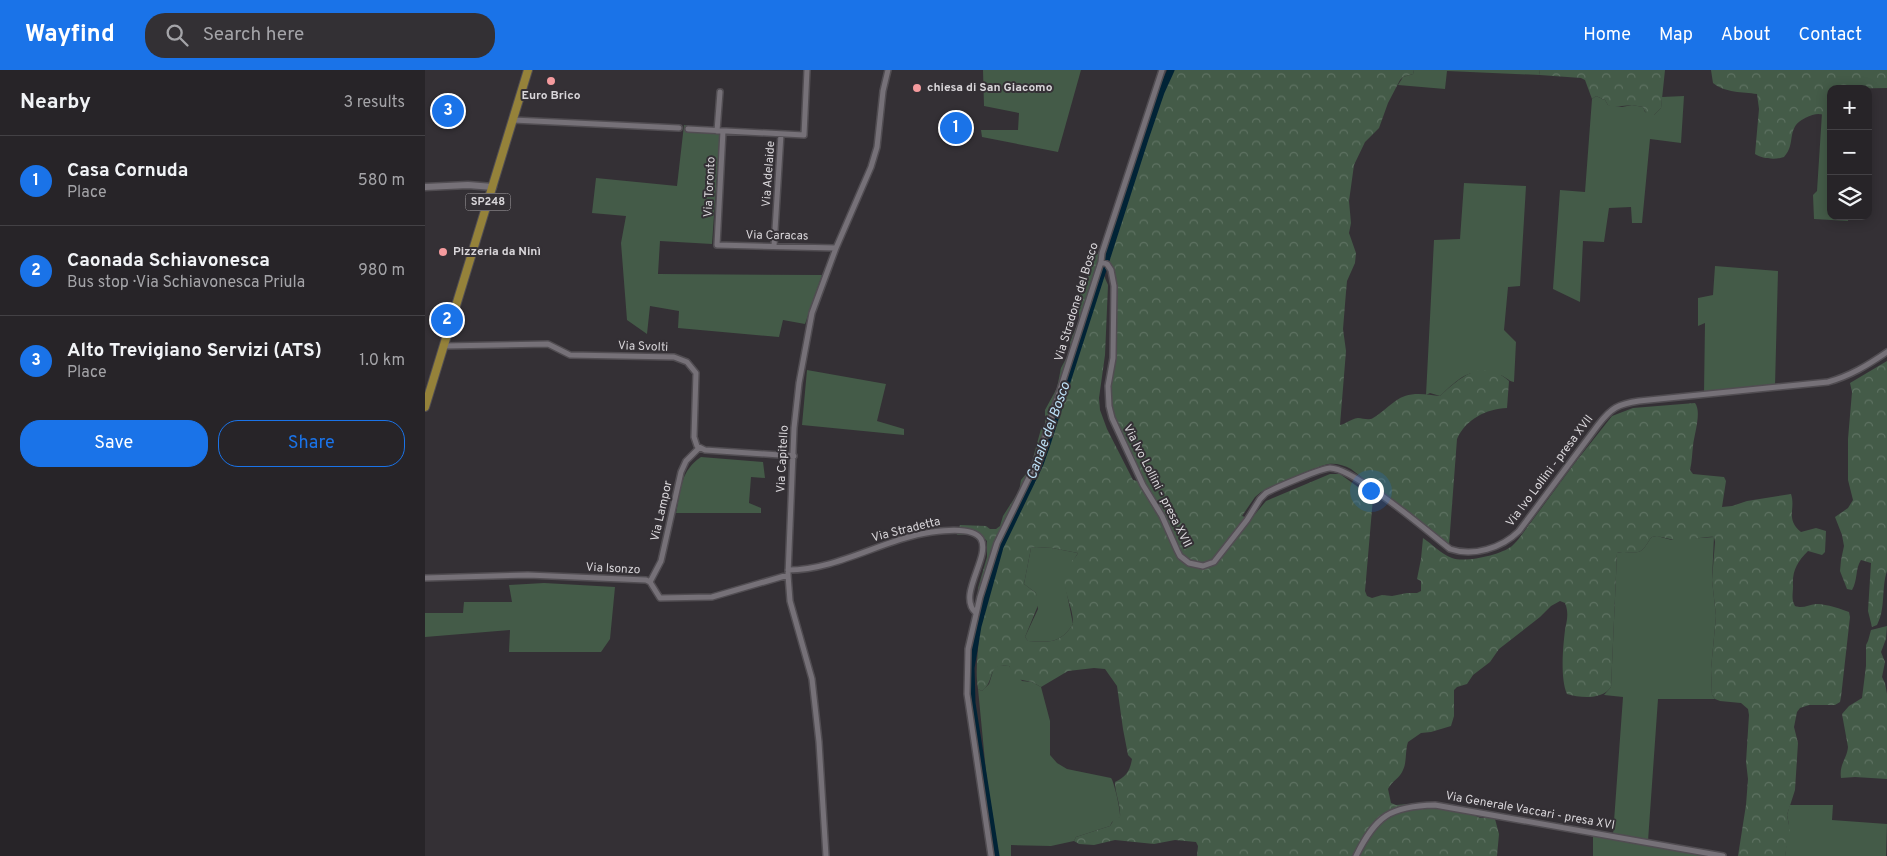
<!DOCTYPE html>
<html lang="en">
<head>
<meta charset="utf-8">
<style>
	:root { --surface:#272428; --page:#333034; --text:#f1f3f6; --muted:#a4a4a8; --line:#434145; --accent:#1a73e8 }
	body { margin:0; font-family:Overpass,sans-serif; background:var(--page); color:var(--text) }
	.controls { position:absolute; right:15px; top:15px; display:grid; overflow:hidden; border-radius:10px; box-shadow:0 2px 12px #0003 }
	.controls button { width:45px; height:45px; display:grid; place-items:center; padding:0; border:0; border-bottom:1px solid var(--line); background:var(--surface); color:var(--text); font:25px sans-serif }
	.you { position:absolute; left:945px; top:420px; width:18px; height:18px; margin:-12px; border:4px solid #fff; border-radius:50%; background:#1a73e8; box-shadow:0 0 0 8px #1a73e833 }
	.badge { display:grid; place-items:center; width:32px; height:32px; border-radius:50%; background:var(--accent); color:#fff; font-size:16px; font-weight:700 }
	.pin { position:absolute; translate:-50% -50%; border:2px solid #fff; box-shadow:0 1px 5px #0006 }
	.list { margin:0; padding:0; list-style:none }
	h2 { display:flex; justify-content:space-between; align-items:center; height:65px; margin:0; padding:0 20px; font-size:21px }
	h2 small { font-size:16px; font-weight:400; color:var(--muted) }
	.list li { display:grid; grid-template-columns:32px 1fr auto; gap:15px; align-items:center; box-sizing:border-box; height:90px; padding:0 20px; border-top:1px solid var(--line) }
	.list b { display:block; font-size:19px; white-space:nowrap }
	.list p { margin:0; font-size:16px; white-space:nowrap; color:var(--muted) }
	.list em { font-size:16px; font-style:normal; color:var(--muted) }
	.actions { display:flex; gap:10px; padding:15px 20px }
	.actions a { flex:1; padding:11px 0; border:1px solid var(--accent); border-radius:20px; text-align:center; font-size:18px; color:var(--accent) }
	.actions .main { background:var(--accent); color:#fff }
	.icon { flex:none; width:28px; height:28px; fill:none; stroke:currentColor; stroke-width:2; stroke-linecap:round; stroke-linejoin:round }
	.map { position:relative; flex:none; width:1462px; height:786px; overflow:hidden }
	header { display:flex; align-items:center; gap:30px; box-sizing:border-box; height:70px; padding:0 25px; background:var(--accent); color:#fff }
	header strong { font-size:24px }
	nav { display:flex; gap:28px; margin-inline-start:auto; font-size:18px }
	.search { width:350px; height:45px; background:var(--page); display:flex; align-items:center; gap:12px; box-sizing:border-box; padding:0 18px; border-radius:20px; color:var(--muted); font-size:19px }
	main { display:flex }
	aside { flex:1; background:var(--surface) }
	.map>svg:first-child { display:block }
	.green { fill:#445b48 }
	.forest { fill:url(#forest-crowns); fill-rule:evenodd }
	.lines { fill:none; stroke-linecap:round; stroke-linejoin:round }
	.canal { stroke:#012336; stroke-width:7 }
	.minor-casing { stroke:#514d52; stroke-width:8 }
	.tertiary-casing { stroke:#514d52; stroke-width:9 }
	.primary-casing { stroke:#514d52; stroke-width:10 }
	.minor { stroke:#767178; stroke-width:5 }
	.tertiary { stroke:#767178; stroke-width:6 }
	.primary { stroke:#95823a; stroke-width:8 }
	.poi-dot { fill:#f59b9e; stroke:#343035; stroke-width:2 }
	.labels { text-anchor:middle; dominant-baseline:central; stroke-width:4; stroke-linejoin:round; paint-order:stroke }
	.shield { fill:#343035; stroke:#a8a4a8; stroke-width:1 }
	.shield-label { font-size:11px; font-weight:bold; fill:#d9d6da }
	.poi-label { font-size:12px; font-weight:bold; fill:#d9d6da; stroke:#343035; text-anchor:start }
	.street-label { font-size:12px; fill:#d9d6da; stroke:#343035 }
	.water-label { font-size:14px; font-style:italic; fill:#bde1f8; stroke:#343035 }
</style>
</head>
<body>
<header>
<strong>Wayfind</strong>
<div class="search"><svg class="icon" aria-label="search" viewBox="0 0 24 24"><circle cx="10" cy="10" r="6"/><path d="M15 15l6 6"/></svg>Search here</div>
<nav><a>Home</a><a>Map</a><a>About</a><a>Contact</a></nav>
</header>
<main>
<aside>
<h2>Nearby<small>3 results</small></h2>
<ul class="list">
<li><span class="badge">1</span><div><b>Casa Cornuda</b><p>Place</p></div><em>580 m</em></li>
<li><span class="badge">2</span><div><b>Caonada Schiavonesca</b><p>Bus stop · Via Schiavonesca Priula</p></div><em>980 m</em></li>
<li><span class="badge">3</span><div><b>Alto Trevigiano Servizi (ATS)</b><p>Place</p></div><em>1.0 km</em></li>
</ul>
<div class="actions"><a class="main">Save</a><a>Share</a></div>
</aside>
<div class="map">
<svg width="1462" height="786" viewBox="0 0 1462 786">
	<defs>
		<pattern id="forest-crowns" width="20" height="18" patternUnits="userSpaceOnUse" patternTransform="scale(1.25)"><rect width="20" height="18" fill="#445b48"/><path d="M2 6a3 3 0 1 1 6 0M12 15a3 3 0 1 1 6 0" fill="none" stroke="#5e7262"/></pattern>
	</defs>
	<rect width="100%" height="100%" fill="#343035"/>
	<!-- green -->
	<path class="green" d="M558,0H656L633,82L557,67L556,60H593L594,43L559,36Z
		M989,0H1114L1115,5L1022,1L1020,19L973,15L978,7L988,4Z
		M1171,26L1180,30L1183,35L1197,37L1207,35L1218,37L1220,42L1229,45L1236,38L1237,27L1259,26L1256,73L1225,69L1217,153H1207L1206,137L1184,138L1179,172L1158,171L1155,232L1128,219L1135,120L1160,122L1167,29Z
		M1397,43L1406,47V146H1423V151L1389,149L1388,125L1392,121Z
		M259,55L295,60L287,174L235,171L233,204L397,205L380,254L358,250L354,267L253,258L254,241L225,236L222,264L202,250L196,173L201,146L167,143L171,108L252,116Z
		M1039,113L1101,116L1095,216L1083,217L1079,260L1091,272L1089,312C1083,311 1080,306 1075,305C1044,297 1037,306 1015,326L1005,323L1001,325L1009,170L1035,169Z
		M1290,196L1353,201L1350,316L1279,323L1280,253L1273,256V228L1288,225Z
		M382,300L461,314L452,351L479,359V365L377,355Z
		M276,387L338,392L340,408L326,407L324,433L336,438V443H251C256,420 255,401 276,387Z
		M1232,466L1247,470L1289,467L1287,510L1291,546L1286,599L1287,625L1290,629H1233L1223,771L1299,786H1168V762L1188,765L1198,627L1179,625L1186,617L1192,483C1200,480 1211,485 1217,480C1221,477 1223,471 1227,467Z
		M611,477L627,478L653,483L640,504V514L648,554C635,574 625,572 603,571L600,567L613,539L611,523L599,514L606,478Z
		M119,513L190,517L185,569L176,582H84L85,560L0,567V543H38L39,532H87L84,515Z
		M574,595L584,596L597,611L607,612L616,617L625,651V685L632,693L642,699L686,708C689,711 696,742 695,747L687,752L685,756L651,767L649,771L626,776L586,775V786H572L569,754L562,712L553,619L557,621L564,614L569,598Z
		M1365,735H1408L1407,750L1462,754L1461,786H1360L1364,755L1362,745Z"/>
	<!-- forest -->
	<path class="forest" d="M747,0H989L988,4L978,7L975,10L963,33L954,58L940,72L929,95L924,131L926,153L924,163L931,183L930,193L922,211L921,222L918,259L921,281L915,355C921,354 925,349 933,348C938,348 943,351 948,348C959,342 968,330 980,326C992,322 1004,325 1015,326C1036,307 1057,287 1084,311L1082,338C1061,339 1041,349 1032,369L1024,475L926,399C919,395 911,393 903,394C883,399 856,414 836,422L830,427L817,446L826,449L841,431L905,404H915L948,428L940,521L942,526L947,528L957,525L967,526L982,523H992L996,521V511L992,509L996,489L998,468C1007,474 1016,484 1027,488C1040,493 1076,485 1087,476C1090,473 1093,470 1095,467L1149,394L1187,346L1208,338L1270,333C1277,342 1269,365 1268,376C1267,384 1267,392 1265,400L1268,404L1299,407L1301,411L1297,437L1307,436L1322,431L1366,424C1371,439 1360,449 1376,462L1391,458L1401,461L1400,482L1397,485L1383,481C1372,492 1367,501 1368,516C1368,524 1366,529 1370,536C1378,539 1383,535 1391,534C1398,533 1417,539 1424,542L1425,547L1416,627L1415,632L1410,635H1384L1375,638L1372,642L1369,657L1373,673L1370,720L1362,745L1365,760L1360,786H1313L1321,735L1323,709L1321,692L1324,645L1323,639L1316,633L1295,631L1290,629L1287,625L1286,599L1291,546L1287,510L1290,472L1289,467C1278,466 1267,471 1256,471C1246,471 1238,465 1227,467C1223,471 1221,477 1217,480C1211,485 1200,480 1192,483L1186,617C1177,630 1156,628 1142,624C1135,608 1138,577 1140,560C1142,550 1144,543 1140,533L1135,531L1126,536L1115,547L1074,579L1065,592L1048,605L1042,614L1032,617L1029,620V646L1026,656L1006,662L996,663L983,672C980,681 982,692 978,700C975,708 967,711 963,719L966,733L971,735L1008,732L1048,743C1055,752 1062,745 1070,749L1074,764L1072,786H772L773,776L771,772L750,770L729,774L690,770L669,775L654,774L649,771L651,767L685,756L690,748L695,747C696,735 690,724 690,712C701,707 705,701 707,689L703,685L698,659L692,616L680,599L669,598L643,601L616,617L607,612L592,609L584,596C561,592 571,611 557,621L553,619C550,601 553,583 554,566C555,555 557,548 556,537L552,534L553,518L562,487V471L558,467C549,462 542,465 532,465L535,455L561,456L565,459H571L575,456L578,446L594,421L596,410L605,399L616,359L620,355V340L632,318L636,298L646,279L645,272L654,250V228L656,219L662,210L665,200L662,194L668,183L673,184L674,194L683,215L680,285L674,328L675,340L682,359L708,410L720,413L691,355L684,328L689,286L692,221V213L682,185L734,30ZM611,477L627,478L653,483C650,489 644,493 641,499C634,516 649,536 648,554C635,574 625,572 603,571L600,567L614,533L611,523L599,514L606,478Z
		M1114,0H1240L1236,38L1229,45C1223,45 1220,43 1218,37L1207,35L1187,37L1183,35L1180,30L1171,26L1167,29L1160,10L1156,8L1115,5Z
		M1286,0H1462V18L1406,19V47C1394,43 1391,43 1380,48C1360,58 1372,73 1359,87C1351,90 1337,89 1330,84L1334,39L1332,24C1318,22 1300,23 1288,13Z
		M1462,291V501C1456,519 1461,538 1452,555L1447,557L1443,541L1446,493L1436,490C1430,499 1433,510 1427,520L1422,519L1415,501L1416,490L1419,476L1417,465L1410,447L1423,438L1428,430L1423,410V369L1427,322L1425,313Z
		M1462,556L1461,569L1456,582L1460,592L1457,607L1460,613L1462,624V709L1430,707L1416,708C1414,694 1422,689 1423,677L1417,644L1424,636L1437,628L1441,596V575L1443,571L1446,560Z"/>
	<g class="lines">
		<!-- canal -->
		<path class="canal" d="M571,786L547,633L546,598L553,556L575,477L615,394L623,371L720,69L736,22L746,0"/>
		<!-- minor casing -->
		<g class="minor-casing">
			<path id="minor" d="M88,50L254,58
				M263,59L379,65L382,0
				M292,61L295,22
				M298,61L292,175L411,178
				M349,176L356,64
				M676,192L682,194L686,200L689,216L688,288L683,316L684,336L687,348L718,415L737,446L752,480L755,486L764,493L778,496L789,492L822,450L835,429L841,423C850,418 897,398 905,398C929,398 1002,461 1025,479C1048,487 1077,478 1094,461L1173,355C1186,338 1193,334 1214,331L1403,312C1425,306 1443,295 1462,282
				M19,276L123,274L145,285L249,287L262,292L271,303L269,367L272,376L280,380L369,386
				M363,500C413,500 458,469 507,462C608,448 522,518 551,543
				M0,508L103,505L221,510L225,512L235,528L287,527L363,505
				M225,512L236,491L256,402L261,391L274,378
				M401,786L394,672L387,609L365,531L363,505L369,358L374,313L387,243L411,178L446,97L452,77L458,21L463,0
				M566,786L542,624L543,579L555,527L572,473L609,397L618,373L676,192L677,183L737,0
				M931,786C951,746 965,736 1010,735L1298,786"/>
		</g>
		<!-- tertiary casing -->
		<g class="tertiary-casing">
			<path id="tertiary" d="M0,117L43,115L68,117"/>
		</g>
		<!-- primary casing -->
		<g class="primary-casing">
			<path id="primary" d="M0,337L103,0"/>
		</g>
		<!-- minor -->
		<use href="#minor" class="minor"/>
		<!-- tertiary -->
		<use href="#tertiary" class="tertiary"/>
		<!-- primary -->
		<use href="#primary" class="primary"/>
	</g>
	<!-- markers -->
	<g class="poi-dot">
		<circle cx="126" cy="11" r="5"/>
		<circle cx="492" cy="18" r="5"/>
		<circle cx="18" cy="182" r="5"/>
	</g>
	<g class="labels">
		<!-- shield labels -->
		<rect class="shield" x="40.5" y="123.5" width="45" height="17" rx="4"/>
		<g class="shield-label">
			<text x="63" y="132">SP248</text>
		</g>
		<!-- poi labels -->
		<g class="poi-label">
			<text x="502" y="18">chiesa di San Giacomo</text>
			<text x="126" y="26" text-anchor="middle">Euro Brico</text>
			<text x="28" y="182">Pizzeria da Ninì</text>
		</g>
		<!-- street labels -->
		<g class="street-label">
			<text transform="translate(344 104) rotate(-86)">Via Adelaide</text>
			<text transform="translate(285 117) rotate(-87)">Via Toronto</text>
			<text transform="translate(352 166) rotate(1)">Via Caracas</text>
			<text transform="translate(652 232) rotate(-73)">Via Stradone del Bosco</text>
			<text transform="translate(218 277) rotate(2)">Via Svolti</text>
			<text transform="translate(358 389) rotate(-87)">Via Capitello</text>
			<text transform="translate(1125 401) rotate(-53)">Via Ivo Lollini - presa XVII</text>
			<text transform="translate(732 416) rotate(63)">Via Ivo Lollini - presa XVII</text>
			<text transform="translate(237 441) rotate(-77)">Via Lampor</text>
			<text transform="translate(481 460) rotate(-14)">Via Stradetta</text>
			<text transform="translate(188 499) rotate(3)">Via Isonzo</text>
			<text transform="translate(1105 741) rotate(10)">Via Generale Vaccari - presa XVI</text>
		</g>
		<!-- water labels -->
		<g class="water-label">
			<text transform="translate(624 361) rotate(-70)">Canale del Bosco</text>
		</g>
	</g>
</svg>
<div class="controls">
<button>+</button>
<button>−</button>
<button><svg class="icon" aria-label="layers" viewBox="0 0 24 24"><path d="M12 4l9 5-9 5-9-5zM3 14l9 5 9-5"/></svg></button>
</div>
<div class="you"></div>
<div class="pin badge" style="left:531px;top:58px">1</div>
<div class="pin badge" style="left:22px;top:250px">2</div>
<div class="pin badge" style="left:23px;top:41px">3</div>
</div>
</main>
</body>
</html>
